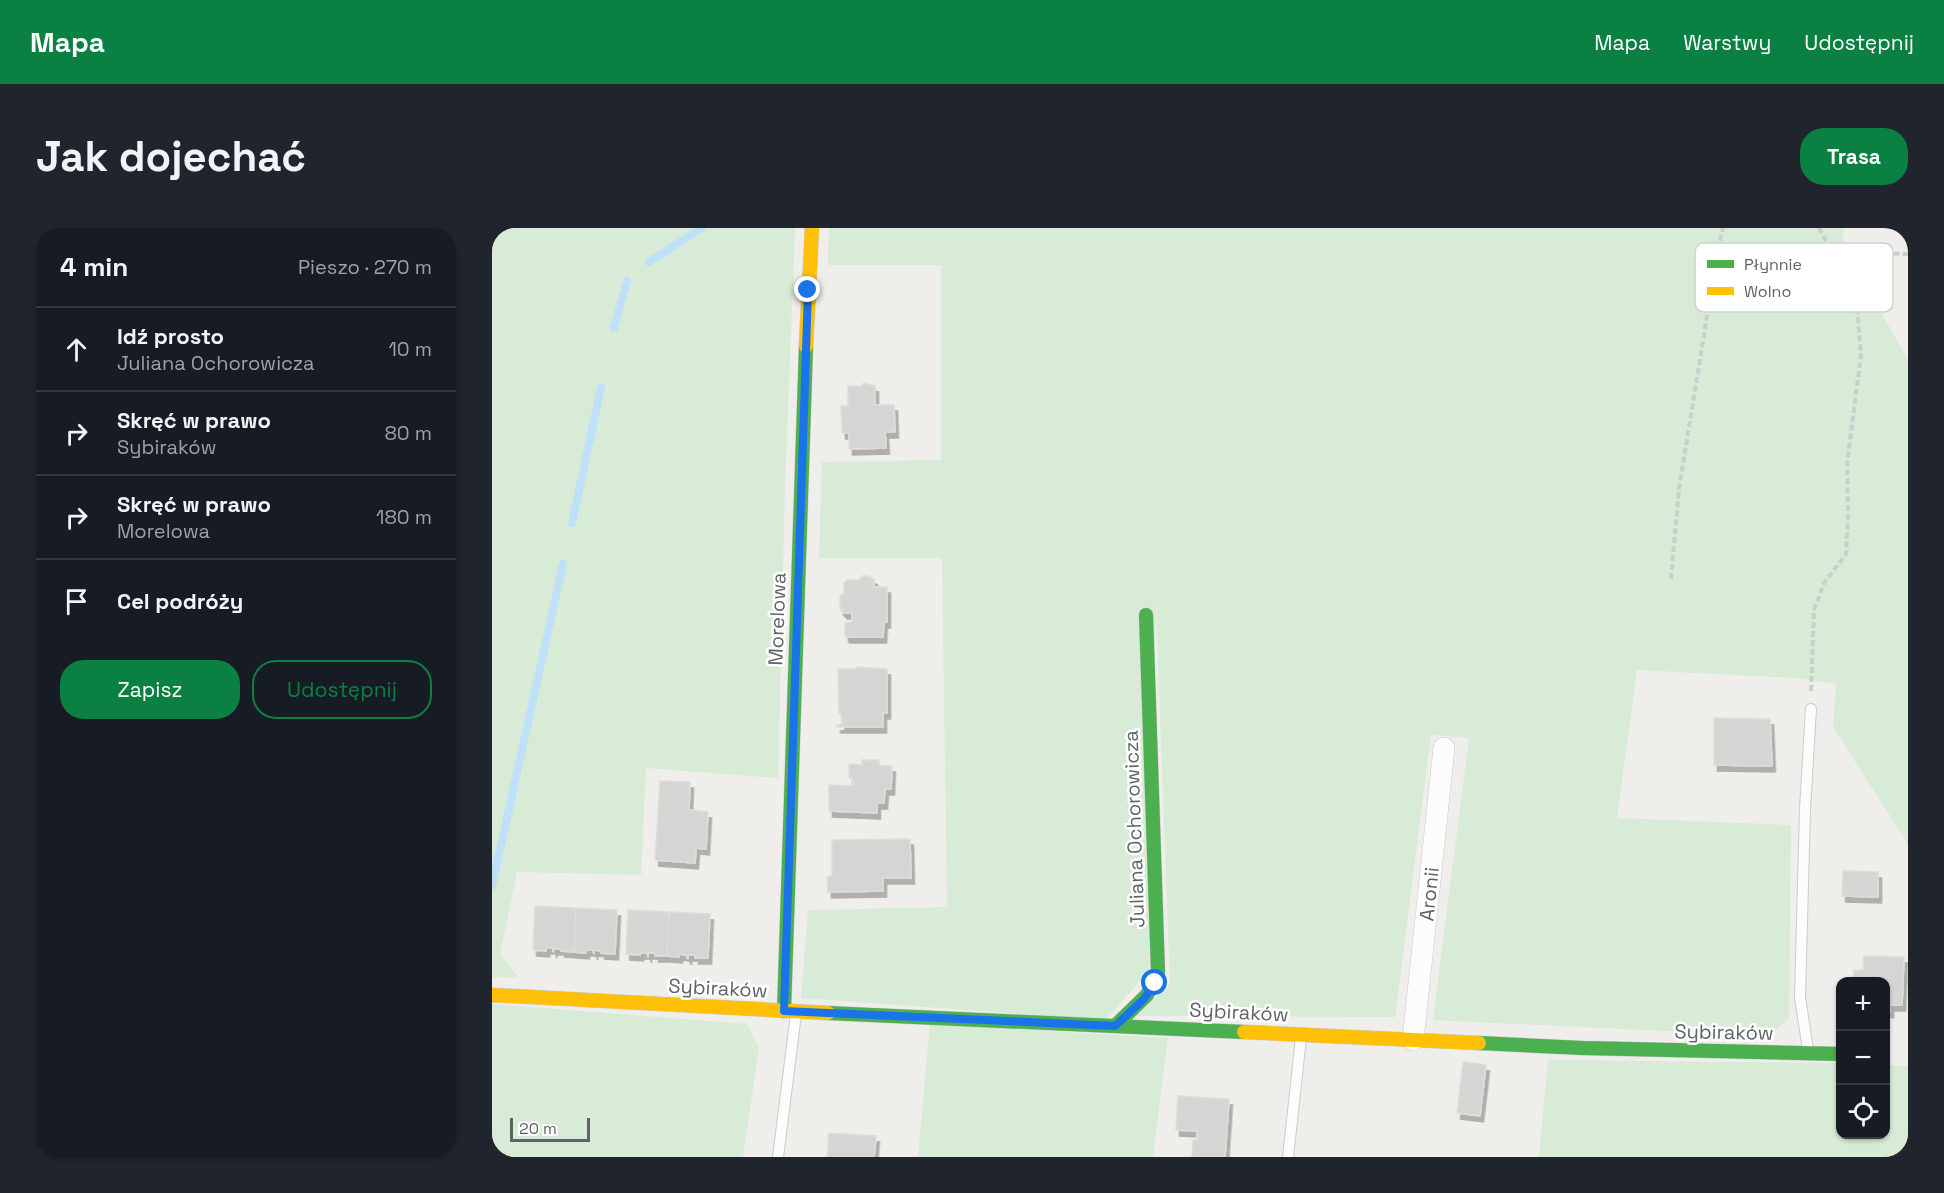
<!DOCTYPE html>
<html lang="pl">
<head>
<meta charset="utf-8">
<style>
	:root { --surface:#171b24; --page:#20242c; --text:#f1f3f6; --muted:#9ea1a6; --line:#363941; --accent:#0b8043 }
	body { margin:0; font-family:"Space Grotesk",sans-serif; background:var(--page); color:var(--text) }
	.controls { position:absolute; right:18px; bottom:18px; display:grid; overflow:hidden; border-radius:12px; box-shadow:0 2px 4px #0004 }
	.controls button { width:54px; height:54px; display:grid; place-items:center; padding:0; border:0; border-bottom:2px solid var(--line); background:var(--surface); color:var(--text); font:30px sans-serif }
	.scale { position:absolute; left:18px; bottom:15px; width:80px; box-sizing:border-box; padding-left:6px; border:3px solid #5f6368; border-top:0; font-size:16px; line-height:21px; white-space:nowrap; color:#5f6368; -webkit-text-stroke:4px #fff; paint-order:stroke }
	.stop { position:absolute; width:18px; height:18px; margin:-14px; border:4px solid #1a73e8; border-radius:50%; background:#fff }
	.stop.end { background:#1a73e8; border-color:#fff; box-shadow:0 2px 6px #0008 }
	.list { margin:0; padding:0; list-style:none }
	h2 { display:flex; justify-content:space-between; align-items:center; height:78px; margin:0; padding:0 24px; font-size:26px }
	h2 small { font-size:20px; font-weight:400; color:var(--muted) }
	.list li { display:grid; grid-template-columns:39px 1fr auto; gap:18px; align-items:center; box-sizing:border-box; height:84px; padding:0 24px; border-top:2px solid var(--line) }
	.list b { display:block; font-size:22px; white-space:nowrap }
	.list p { margin:0; font-size:20px; white-space:nowrap; color:var(--muted) }
	.list em { font-size:20px; font-style:normal; color:var(--muted) }
	.actions { display:flex; gap:12px; padding:18px 24px }
	.actions a { flex:1; padding:14px 0; border:2px solid var(--accent); border-radius:24px; text-align:center; font-size:21px; color:var(--accent) }
	.actions .main { background:var(--accent); color:#fff }
	.icon { flex:none; width:33px; height:33px; fill:none; stroke:currentColor; stroke-width:2; stroke-linecap:round; stroke-linejoin:round }
	.map { position:relative; flex:none; width:1416px; height:929px; overflow:hidden; border-radius:24px }
	header { display:flex; align-items:center; gap:36px; box-sizing:border-box; height:84px; padding:0 30px; background:var(--accent); color:#fff }
	header strong { font-size:28px }
	nav { display:flex; gap:33px; margin-inline-start:auto; font-size:21px }
	.intro { display:flex; align-items:center; justify-content:space-between; box-sizing:border-box; height:144px; padding:0 36px }
	h1 { margin:0; font-size:42px }
	.button { padding:15px 27px; border-radius:24px; background:var(--accent); color:#fff; font-size:21px; font-weight:700 }
	main { display:flex; gap:36px; padding:0 36px }
	aside { flex:1; background:var(--surface); border-radius:24px; box-shadow:0 2px 4px #0004 }
	.map>svg:first-child { display:block }
	.green { fill:#d8ebd6 }
	.lines { fill:none; stroke-linecap:round; stroke-linejoin:round }
	.stream { stroke:#bfe0f9; stroke-width:8 }
	.building { fill:#d6d5d3; stroke:#deddd9; stroke-width:1.5; filter:url(#shadow) }
	.lane-casing { stroke:#cbcccc; stroke-width:12 }
	.street-casing { stroke:#cbcccc; stroke-width:22 }
	.fast-casing { stroke:#cacacb; stroke-width:15 }
	.slow-casing { stroke:#cacacb; stroke-width:15 }
	.path { stroke:#cacfcc; stroke-width:4; stroke-dasharray:6 3; stroke-linecap:butt }
	.lane { stroke:#fdfcfc; stroke-width:10 }
	.street { stroke:#fdfcfc; stroke-width:21 }
	.fast { stroke:#4caf50; stroke-width:14 }
	.slow { stroke:#ffc107; stroke-width:14 }
	.route { stroke:#1a73e8; stroke-width:8 }
	.labels { text-anchor:middle; dominant-baseline:central; stroke-width:5; stroke-linejoin:round; paint-order:stroke }
	.street-label { font-size:20px; fill:#5f6368; stroke:#fff }
	.key { fill:#fff; stroke:#cfd0d2; stroke-width:1.5 }
	.key-label { font-size:16px; fill:#5f6368 }
</style>
</head>
<body>
<header>
<strong>Mapa</strong>
<nav><a>Mapa</a><a>Warstwy</a><a>Udostępnij</a></nav>
</header>
<div class="intro"><h1>Jak dojechać</h1><a class="button">Trasa</a></div>
<main>
<aside>
<h2>4 min<small>Pieszo · 270 m</small></h2>
<ul class="list">
<li><svg class="icon" aria-label="ahead" viewBox="0 0 24 24"><path d="M12 20V5M6 11l6-6 6 6"/></svg><div><b>Idź prosto</b><p>Juliana Ochorowicza</p></div><em>10 m</em></li>
<li><svg class="icon" aria-label="right" viewBox="0 0 24 24"><path d="M7 20v-9h11M14 6l5 5-5 5"/></svg><div><b>Skręć w prawo</b><p>Sybiraków</p></div><em>80 m</em></li>
<li><svg class="icon" aria-label="right" viewBox="0 0 24 24"><path d="M7 20v-9h11M14 6l5 5-5 5"/></svg><div><b>Skręć w prawo</b><p>Morelowa</p></div><em>180 m</em></li>
<li><svg class="icon" aria-label="arrive" viewBox="0 0 24 24"><path d="M6 21V4h12l-3 4 3 4H6"/></svg><div><b>Cel podróży</b></div></li>
</ul>
<div class="actions"><a class="main">Zapisz</a><a>Udostępnij</a></div>
</aside>
<div class="map">
<svg width="1416" height="929" viewBox="0 0 1416 929">
	<defs>
		<filter id="shadow"><feDropShadow dx="3.5" dy="6" stdDeviation="0" flood-color="#0004"/></filter>
	</defs>
	<rect width="100%" height="100%" fill="#efeeea"/>
	<!-- green -->
	<path class="green" d="M0,0H303L293,258L286,550L154,540L149,647L25,644L8,726L27,750L0,749Z
		M337,0H1352L1351,12L1366,43L1416,132V616L1341,499L1344,456L1305,450L1145,442L1125,590L1299,597L1297,790L1277,808L941,792L977,510L939,507L903,789L645,788L678,756L664,380L657,742L614,792L309,770L316,682L455,679L450,330H327L330,234L449,232V37H336Z
		M0,776L255,796L267,820L251,929H0Z
		M438,796L676,810L661,929H426Z
		M1056,832L1348,835V906H1394V837L1416,838V929H1047Z"/>
	<g class="lines">
		<!-- stream -->
		<path class="stream" d="M157,34L210,0
			M122,100L135,53
			M80,295L109,160
			M0,658L71,336"/>
	</g>
	<!-- building -->
	<path class="building" d="M372,155L383,158V177H402L403,204H393L394,220L357,221V205H350L349,178H356V158H369Z
		M370,348H376L382,351V359H395V394H392L391,409H354L353,407V395L360,394V385H352L348,381V368L352,365V355L355,352H367Z
		M365,439L395,441V485H391V499H345V497L350,496L349,485H347L346,441H364Z
		M1222,490L1278,491L1280,538L1222,537Z
		M370,532H387V537L400,538L399,561H393L392,575H385V585L337,583V557L361,558V551L357,550V536L370,537Z
		M168,553L198,554L197,582L216,584L214,621L204,620L203,635L163,632Z
		M418,611L419,650H391V663L336,664L335,649L340,648V612Z
		M1351,643L1386,644V669L1350,668Z
		M43,678L84,680L82,724L69,723V721H62L61,724V720H54V723L41,722Z
		M84,680L125,682L123,726L109,725L110,723L102,722V726L101,722H94V725L82,724Z
		M136,682L177,684L175,728H163V725H156V729L155,725H148V727L134,726Z
		M177,684L218,686L216,730H203V727H196V731L194,727L187,726V729L175,728Z
		M1372,728L1412,729L1410,777H1398V784L1394,783V754H1361L1362,742H1371Z
		M971,834L994,837L988,888L965,885Z
		M686,868L737,871L733,929H700L701,912H705V903L684,902Z
		M337,905L384,908L382,929H335Z"/>
	<g class="lines">
		<!-- lane casing -->
		<g class="lane-casing">
			<path id="lane" d="M1316,822L1308,769L1313,581L1319,481
				M286,929L304,786
				M796,929L809,810"/>
		</g>
		<!-- street casing -->
		<g class="street-casing">
			<path id="street" d="M921,812L952,520"/>
		</g>
		<!-- fast casing -->
		<g class="fast-casing">
			<path id="fast" d="M292,783L314,118
				M336,785L752,804
				M623,798L655,767L666,744L654,387
				M987,815L1091,820L1348,826"/>
		</g>
		<!-- slow casing -->
		<g class="slow-casing">
			<path id="slow" d="M314,118L320,0
				M0,767L336,785
				M752,804L987,815"/>
		</g>
		<!-- path -->
		<path class="path" d="M1327,0L1362,65
			M1179,351L1187,261L1226,20L1231,0
			M1319,463L1322,382L1332,355L1354,326L1356,289L1355,236L1369,127L1364,68L1360,39L1364,26L1369,25L1416,26"/>
		<!-- lane -->
		<use href="#lane" class="lane"/>
		<!-- street -->
		<use href="#street" class="street"/>
		<!-- fast -->
		<use href="#fast" class="fast"/>
		<!-- slow -->
		<use href="#slow" class="slow"/>
	</g>
	<g class="lines">
		<!-- route -->
		<path class="route" d="M316,62L292,783L623,798L652,771L663,755"/>
	</g>
	<g class="labels">
		<!-- street labels -->
		<g class="street-label">
			<text transform="translate(285 391) rotate(-88)">Morelowa</text>
			<text transform="translate(642 601) rotate(-92)">Juliana Ochorowicza</text>
			<text transform="translate(937 666) rotate(-84)">Aronii</text>
			<text transform="translate(226 760) rotate(3)">Sybiraków</text>
			<text transform="translate(747 784) rotate(3)">Sybiraków</text>
			<text transform="translate(1232 804) rotate(1)">Sybiraków</text>
		</g>
	</g>
	<!-- legend -->
	<rect x="1203" y="15" width="198" height="69" rx="9" class="key"/>
	<rect x="1215" y="32" width="27" height="8" fill="#4caf50"/>
	<rect x="1215" y="59" width="27" height="8" fill="#ffc107"/>
	<g class="key-label">
		<text x="1252" y="42">Płynnie</text>
		<text x="1252" y="69">Wolno</text>
	</g>
</svg>
<div class="controls">
<button>+</button>
<button>−</button>
<button><svg class="icon" aria-label="locate" viewBox="0 0 24 24"><circle cx="12" cy="12" r="6"/><path d="M12 2v4M12 18v4M2 12h4M18 12h4"/></svg></button>
</div>
<div class="scale">20 m</div>
<div class="stop" style="left:663px;top:755px"></div>
<div class="stop end" style="left:316px;top:62px"></div>
</div>
</main>
</body>
</html>
